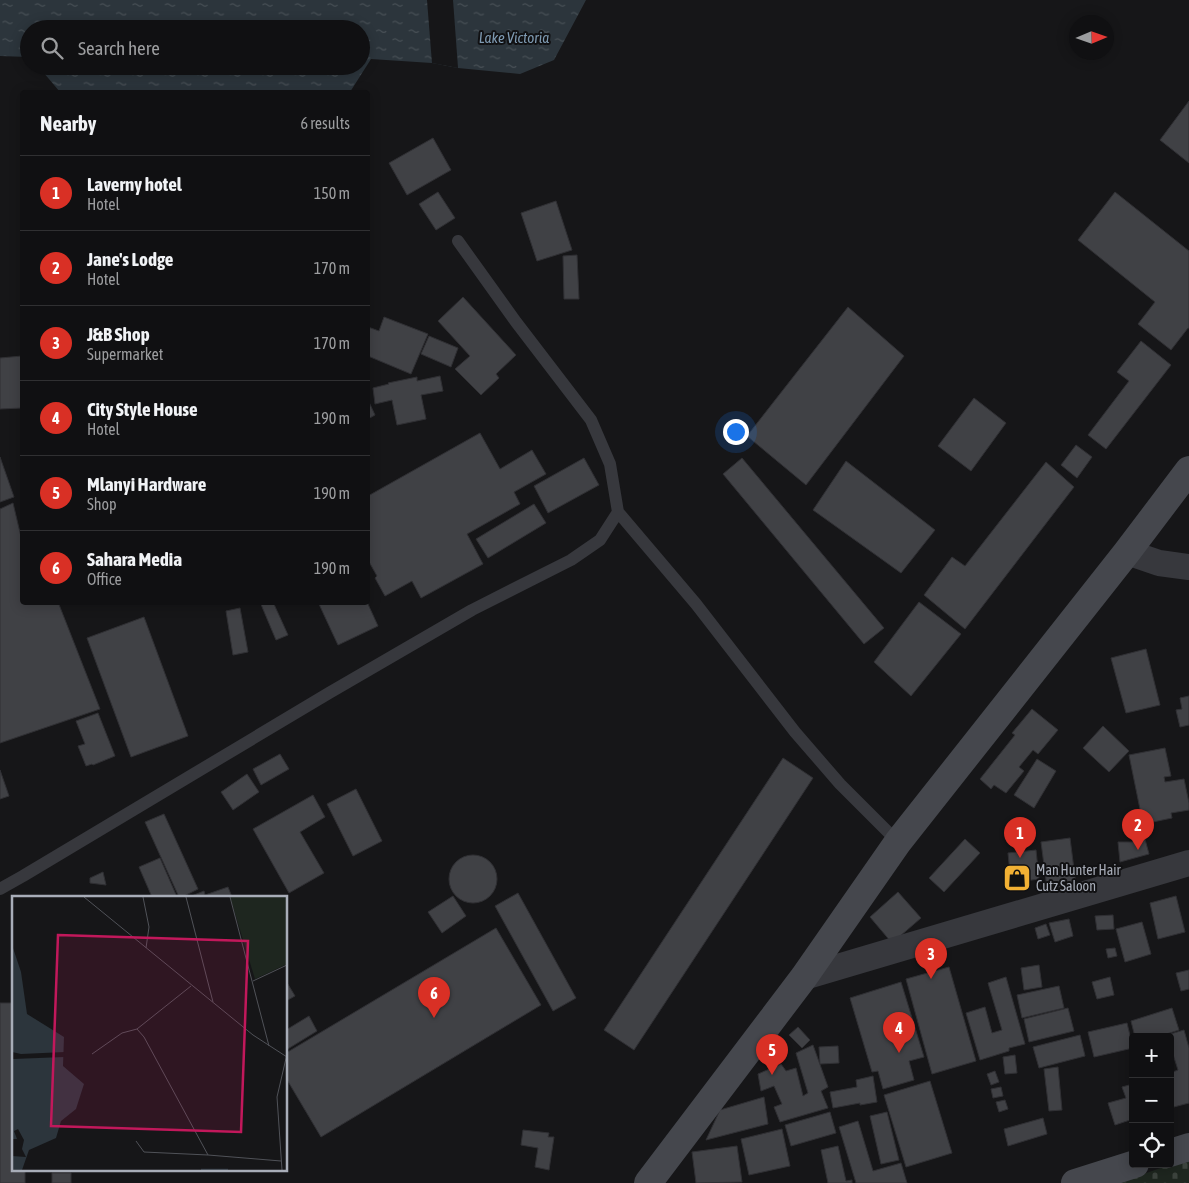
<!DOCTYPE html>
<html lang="en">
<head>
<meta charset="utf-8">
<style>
	:root { --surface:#101012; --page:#19191b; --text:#f1f3f6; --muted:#9c9d9f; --line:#303032; --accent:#d93025 }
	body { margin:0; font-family:"Asap Condensed",sans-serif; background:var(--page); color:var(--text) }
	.controls { position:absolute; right:15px; bottom:15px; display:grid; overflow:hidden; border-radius:5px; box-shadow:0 2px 12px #0003 }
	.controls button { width:45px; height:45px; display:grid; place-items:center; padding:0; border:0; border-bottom:1px solid var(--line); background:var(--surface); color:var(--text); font:25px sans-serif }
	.compass { position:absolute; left:1069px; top:15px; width:45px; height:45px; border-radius:50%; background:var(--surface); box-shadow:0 2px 12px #0003; rotate:88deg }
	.you { position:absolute; left:735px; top:431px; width:18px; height:18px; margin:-12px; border:4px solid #fff; border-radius:50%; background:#1a73e8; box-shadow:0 0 0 8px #1a73e833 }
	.badge { display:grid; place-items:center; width:32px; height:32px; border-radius:50%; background:var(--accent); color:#fff; font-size:16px; font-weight:700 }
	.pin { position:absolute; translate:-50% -41px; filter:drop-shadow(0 1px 2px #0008) }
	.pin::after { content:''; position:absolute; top:26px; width:18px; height:15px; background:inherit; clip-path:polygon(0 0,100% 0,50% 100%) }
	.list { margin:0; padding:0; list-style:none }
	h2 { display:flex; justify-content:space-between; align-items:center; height:65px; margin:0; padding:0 20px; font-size:21px }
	h2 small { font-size:16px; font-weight:400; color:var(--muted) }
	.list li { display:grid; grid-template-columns:32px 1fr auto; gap:15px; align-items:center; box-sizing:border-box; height:75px; padding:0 20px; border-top:1px solid var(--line) }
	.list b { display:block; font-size:19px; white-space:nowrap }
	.list p { margin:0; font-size:16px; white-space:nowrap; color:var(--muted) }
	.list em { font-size:16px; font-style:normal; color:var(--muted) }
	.icon { flex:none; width:28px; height:28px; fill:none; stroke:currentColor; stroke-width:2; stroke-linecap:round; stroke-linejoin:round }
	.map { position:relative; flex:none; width:1189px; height:1183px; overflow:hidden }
	.search { position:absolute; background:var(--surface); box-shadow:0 2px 12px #0003; left:20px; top:20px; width:350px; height:55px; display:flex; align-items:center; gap:12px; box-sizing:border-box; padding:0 18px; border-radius:28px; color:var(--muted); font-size:19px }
	.panel { position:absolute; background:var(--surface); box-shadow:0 2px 12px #0003; left:20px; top:90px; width:350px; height:515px; border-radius:5px }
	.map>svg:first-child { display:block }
	.cemetery { fill:url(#cemetery-stones) }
	.water { fill:url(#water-ripples) }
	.pier { fill:#161618 }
	.building { fill:#404145; stroke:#303034 }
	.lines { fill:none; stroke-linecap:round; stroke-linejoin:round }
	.lane { stroke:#37383d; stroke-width:12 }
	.street { stroke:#37383d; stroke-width:26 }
	.secondary { stroke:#45474d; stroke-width:28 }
	.labels { text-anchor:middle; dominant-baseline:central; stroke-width:4; stroke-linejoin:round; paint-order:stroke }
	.poi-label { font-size:14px; fill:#a8adb8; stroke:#111113; text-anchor:start }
	.water-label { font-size:15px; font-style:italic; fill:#7f9bb3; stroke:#111113 }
	.inset-river { fill:none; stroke:#2c353c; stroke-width:2.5 }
	.inset-road { fill:none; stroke:#505258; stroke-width:1 }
	.view { fill:#c2185b; fill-opacity:0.15; stroke:#c2185b; stroke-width:2.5 }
	.inset-edge { fill:none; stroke:#a8adb8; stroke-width:2.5 }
</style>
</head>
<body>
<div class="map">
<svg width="1189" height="1183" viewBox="0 0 1189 1183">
	<defs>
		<pattern id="cemetery-stones" width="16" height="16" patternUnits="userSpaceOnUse" patternTransform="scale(1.25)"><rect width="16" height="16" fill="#1e261f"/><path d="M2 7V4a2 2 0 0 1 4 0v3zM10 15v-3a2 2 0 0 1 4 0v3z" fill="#3c433d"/></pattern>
		<pattern id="water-ripples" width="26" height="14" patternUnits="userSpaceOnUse" patternTransform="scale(1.25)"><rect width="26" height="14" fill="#2c353c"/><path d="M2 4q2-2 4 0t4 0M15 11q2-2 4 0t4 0" fill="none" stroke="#485056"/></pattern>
	</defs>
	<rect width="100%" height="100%" fill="#161618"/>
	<!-- cemetery -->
	<path class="cemetery" d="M1189,1158V1183H1118Z"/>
	<!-- water -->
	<path class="water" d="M0,0H586L554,60L520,74L458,68L432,63L371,59L350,92H60L38,66H361V29H29V57L0,56Z"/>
	<!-- pier -->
	<path class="pier" d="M427,0H453L458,68L432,63Z"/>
	<!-- building -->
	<path class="building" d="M1189,101V163L1160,140Z
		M433,138L451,170L407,195L389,163Z
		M438,192L455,218L436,230L419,204Z
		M1115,192L1189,251V328H1188L1171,350L1138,324L1155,302L1078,240Z
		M556,201L572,250L537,261L521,213Z
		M577,255L579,299H564L563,256Z
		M463,297L516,355L496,374L499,378L481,395L455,369L470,356L438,321Z
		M848,307L904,356L806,485L747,436Z
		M384,317L428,334L411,374L368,356V327L379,331Z
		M429,336L458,348L451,367L421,354Z
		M1141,341L1171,365L1106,449L1088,435L1129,381L1117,372Z
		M22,356V408L0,409V358Z
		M440,376L443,391L421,395L426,419L397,425L392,400L375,404L373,388L389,384L388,383L417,377V381Z
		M974,398L1006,423L971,471L938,446Z
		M368,400L375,415L368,419Z
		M480,433L500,469L532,450L546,474L514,492L520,504L467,534L483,564L421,598L412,581L385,596L375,578L377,576L368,560V496Z
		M1076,445L1092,457L1077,478L1061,465Z
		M0,457L14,497L0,502Z
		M584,458L599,485L548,513L534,486Z
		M742,458L884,628L864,644L723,474Z
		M846,461L935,530L901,573L813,510Z
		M1046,462L1074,487L965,629L924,595L952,557L965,566Z
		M13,503L22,541V602H58L100,709L0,743V509Z
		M534,504L546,523L488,558L476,539Z
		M260,602H273L288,635L276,640Z
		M318,602H367L378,626L338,645Z
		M919,602L961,634L911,696L874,662Z
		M240,608L248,652L233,655L226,611Z
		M144,617L188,736L131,757L87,638Z
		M1146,649L1160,705L1126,713L1111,658Z
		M1189,696V725L1180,727L1176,710L1182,709L1180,698Z
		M1032,709L1058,730L1038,754L1033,750L1019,767L1024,771L1006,793L994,785L991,789L980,779L1015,735L1012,733Z
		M98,713L115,756L93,765L92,764L86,766L78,746L85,744L76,721Z
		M1103,726L1129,751L1109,772L1083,748Z
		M1165,748L1171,776L1164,777L1165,782L1184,779L1189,803V810L1171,813L1172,818L1143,824L1129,755Z
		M280,754L289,769L261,785L253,769Z
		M783,758L813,778L634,1050L604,1030Z
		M1037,759L1056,771L1034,808L1014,795Z
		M0,770L9,796L0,799Z
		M247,774L259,792L233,810L221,792Z
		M356,789L382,841L353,856L327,804Z
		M313,795L325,817L300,832L324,873L289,893L253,829Z
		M164,814L198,889L182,897H179L145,822Z
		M1143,832L1149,854L1120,862L1118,842H1133L1130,834Z
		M1070,838L1076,885L1047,888L1041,842Z
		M965,839L980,853L944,892L929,878Z
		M1036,850L1039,879L1011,883L1008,853Z
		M449 879a24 24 0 1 1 48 0a24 24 0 1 1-48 0Z
		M160,858L177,897H152L139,867Z
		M103,872L106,885L90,883V878Z
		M228,887L232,897H189L204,891L205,895Z
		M898,892L921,918L892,943L870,917Z
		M518,893L576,998L553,1011L495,906Z
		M453,896L466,916L442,933L428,912Z
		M1176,896L1185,932L1158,939L1150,903Z
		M1113,915L1114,929L1097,930L1095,916Z
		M1069,919L1073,936L1055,942L1049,923Z
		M1142,922L1151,954L1125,962L1116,929Z
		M1046,924L1050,935L1038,939L1035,928Z
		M496,928L541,1005L321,1137L286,1078V1053Z
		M1115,948L1117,956L1108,958L1106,949Z
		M1039,965L1042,987L1024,990L1021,968Z
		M949,967L976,1061L932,1074L906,979Z
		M1189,970V989L1181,991L1176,973Z
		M1006,977L1025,1044L1009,1048V1051L980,1060L966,1013L985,1007L992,1033L1002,1030L988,983Z
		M1110,977L1114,995L1097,999L1092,982Z
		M286,981L295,996L286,1001Z
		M901,982L924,1057L909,1061L914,1080L883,1089L878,1071L872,1072L850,998Z
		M1059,986L1064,1008L1022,1018L1017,995Z
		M0,1003H14V1169H25V1183H0Z
		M1068,1008L1074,1031L1029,1042L1024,1019Z
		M1172,1008L1179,1030L1157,1037H1135L1131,1021Z
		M309,1016L317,1031L286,1050V1030Z
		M1127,1023L1133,1048L1094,1057L1088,1032Z
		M798,1027L810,1040L802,1048L789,1035Z
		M1184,1030L1189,1048V1103L1170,1108V1073L1178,1070L1170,1045V1037H1168L1167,1035Z
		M1080,1035L1085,1056L1039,1068L1033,1047Z
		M813,1045L828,1087L821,1091L828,1108L780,1122L774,1107L782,1104L774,1086L761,1091L758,1074L781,1064L786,1071L796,1068L803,1096L808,1093L796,1053Z
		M838,1046L839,1063L820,1064L819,1047Z
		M1015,1055L1017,1073L1005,1074L1003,1057Z
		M1058,1067L1062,1110L1049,1111L1044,1069Z
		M995,1071L999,1082L991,1085L987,1074Z
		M873,1076L877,1102L860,1105V1103L833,1108L830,1092L857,1087L856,1080Z
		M930,1081L952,1153L906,1167L884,1095Z
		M1133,1084V1119L1115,1125L1108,1103L1126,1098L1122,1087Z
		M1001,1087L1003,1096L993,1098L991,1089Z
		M764,1097L768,1124L706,1140L720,1110Z
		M1005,1100L1008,1109L999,1112L996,1102Z
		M830,1112L836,1133L791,1146L785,1125Z
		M887,1112L899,1160L881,1164L870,1116Z
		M1043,1118L1047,1134L1008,1146L1004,1129Z
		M858,1121L873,1171L901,1163L907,1183H856L839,1127Z
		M782,1129L790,1166L749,1175L741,1139Z
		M523,1130L549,1133L548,1137H554L549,1170L535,1167L538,1148L521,1145Z
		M737,1146L742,1182L696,1183L692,1152Z
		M838,1146L846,1181L852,1180V1183H828L821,1150Z
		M52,1173H71V1183H52Z"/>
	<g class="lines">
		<!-- lane -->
		<path class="lane" d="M618,512L696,604L795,732L840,784L898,842
			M0,889L23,876L329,693L472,610L571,560L600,540L618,512L610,464L591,420L516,322L458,241"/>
		<!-- street -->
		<path class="street" d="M1127,552L1159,563L1189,567
			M804,977L1189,863"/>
		<!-- secondary -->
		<path class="secondary" d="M1170,1153L1189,1147
			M648,1183L804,977L898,842L1127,552L1189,470
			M1075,1183L1135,1164"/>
	</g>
	<!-- icons -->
	<defs>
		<g id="shop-square" transform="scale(1.4375)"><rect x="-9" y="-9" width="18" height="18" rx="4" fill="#f2b134" stroke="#111113"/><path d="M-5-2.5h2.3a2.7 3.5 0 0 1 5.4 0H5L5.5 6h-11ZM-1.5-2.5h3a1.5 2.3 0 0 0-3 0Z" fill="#111"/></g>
	</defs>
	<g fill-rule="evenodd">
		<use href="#shop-square" x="1017" y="878"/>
	</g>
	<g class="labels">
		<!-- poi labels -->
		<g class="poi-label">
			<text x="1036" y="870">Man Hunter Hair<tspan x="1036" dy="16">Cutz Saloon</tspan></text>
		</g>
		<!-- water labels -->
		<g class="water-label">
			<text x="514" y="37">Lake Victoria</text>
		</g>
	</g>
	<!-- overview -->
	<g transform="translate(12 896)">
		<rect width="275" height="275" fill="#161618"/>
		<path d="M218,1H275V68L243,83Z" fill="#1e261f"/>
		<path d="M0,49L9,76L15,118L52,141L51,170L72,188L64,213L49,225L44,242L17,254L10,274H0Z" fill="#2c353c"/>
		<path d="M0,156L9,158L53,156L52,161L1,163ZM6,233L12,244L10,253L14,261L0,260V243H5L2,235Z" fill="#161618"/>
		<path class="inset-river" d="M189,274H216"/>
		<path class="inset-road" d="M72,1L241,139L275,161M131,1L137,31L134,52M174,1L201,106M218,1L257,150M241,85L275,69M125,133L179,90M80,158L110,137L125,133L132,141L196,259L269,265M275,197V255M124,245L132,256L196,259M270,274L265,201L275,158"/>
		<path class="view" d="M46,39L236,45L229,236L39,230Z"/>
		<rect width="275" height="275" class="inset-edge"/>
	</g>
</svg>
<div class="controls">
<button>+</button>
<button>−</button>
<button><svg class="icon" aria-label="locate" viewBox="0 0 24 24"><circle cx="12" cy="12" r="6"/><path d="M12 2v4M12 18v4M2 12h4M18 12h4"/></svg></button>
</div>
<svg class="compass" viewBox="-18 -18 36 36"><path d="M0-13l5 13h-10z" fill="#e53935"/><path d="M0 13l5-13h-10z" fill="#9c9d9f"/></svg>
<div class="you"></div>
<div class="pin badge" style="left:1020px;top:858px">1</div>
<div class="pin badge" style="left:1138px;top:850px">2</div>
<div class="pin badge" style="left:931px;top:979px">3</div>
<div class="pin badge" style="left:899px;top:1053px">4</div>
<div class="pin badge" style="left:772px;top:1075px">5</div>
<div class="pin badge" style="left:434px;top:1018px">6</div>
<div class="search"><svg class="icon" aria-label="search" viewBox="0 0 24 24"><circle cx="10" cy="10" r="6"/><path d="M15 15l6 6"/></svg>Search here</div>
<section class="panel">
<h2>Nearby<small>6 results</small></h2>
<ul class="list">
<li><span class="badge">1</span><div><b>Laverny hotel</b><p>Hotel</p></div><em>150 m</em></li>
<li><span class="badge">2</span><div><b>Jane's Lodge</b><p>Hotel</p></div><em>170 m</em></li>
<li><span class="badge">3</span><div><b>J&amp;B Shop</b><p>Supermarket</p></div><em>170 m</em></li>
<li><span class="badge">4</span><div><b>City Style House</b><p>Hotel</p></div><em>190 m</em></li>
<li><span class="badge">5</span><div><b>Mlanyi Hardware</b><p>Shop</p></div><em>190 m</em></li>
<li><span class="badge">6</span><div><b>Sahara Media</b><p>Office</p></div><em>190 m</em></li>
</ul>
</section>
</div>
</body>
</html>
